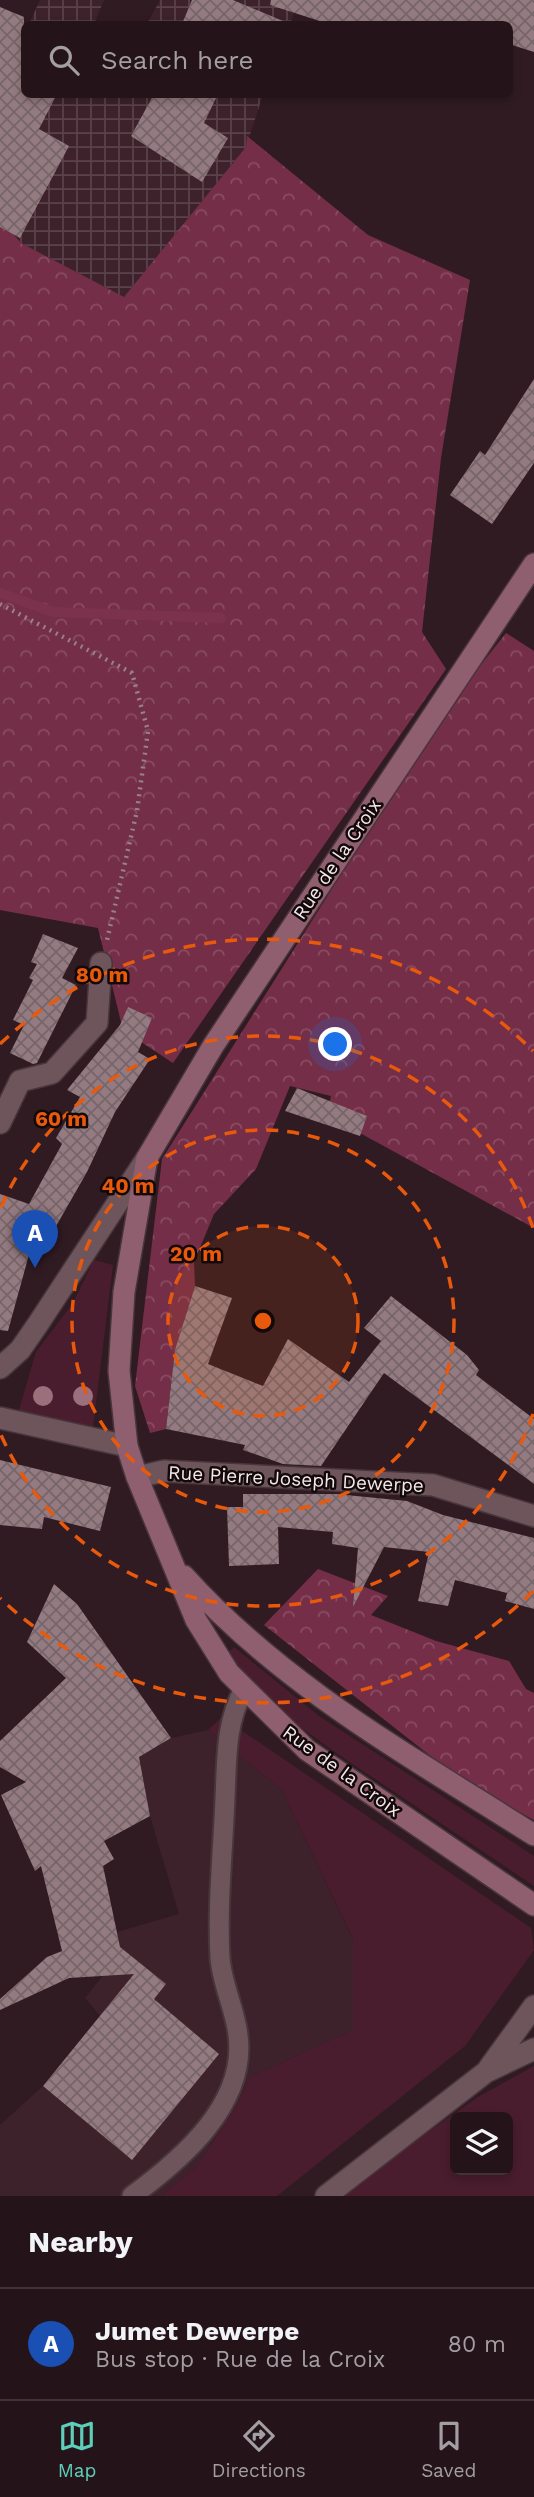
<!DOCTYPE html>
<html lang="en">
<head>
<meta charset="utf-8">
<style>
	:root { --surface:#24141a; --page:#2c1d23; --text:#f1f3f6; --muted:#a39ea2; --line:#413339; --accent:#5dceb9 }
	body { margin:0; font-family:"Work Sans",sans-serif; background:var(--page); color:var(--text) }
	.controls { position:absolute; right:21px; bottom:21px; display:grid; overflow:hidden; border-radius:10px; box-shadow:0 4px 10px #0003 }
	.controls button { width:63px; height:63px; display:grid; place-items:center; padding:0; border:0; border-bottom:2px solid var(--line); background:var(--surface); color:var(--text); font:35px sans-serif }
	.you { position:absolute; left:336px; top:1045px; width:24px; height:24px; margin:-18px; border:5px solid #fff; border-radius:50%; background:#1a73e8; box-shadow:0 0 0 10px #1a73e833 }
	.badge { display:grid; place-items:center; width:46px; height:46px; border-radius:50%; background:var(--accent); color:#fff; font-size:23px; font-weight:700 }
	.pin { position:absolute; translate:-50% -58px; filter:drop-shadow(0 2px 4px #0008) }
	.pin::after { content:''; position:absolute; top:37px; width:24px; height:21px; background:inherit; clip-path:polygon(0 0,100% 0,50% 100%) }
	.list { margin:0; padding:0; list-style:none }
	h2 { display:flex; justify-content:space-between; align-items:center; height:91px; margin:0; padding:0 28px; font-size:30px }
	h2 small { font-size:23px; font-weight:400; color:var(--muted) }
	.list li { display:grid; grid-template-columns:46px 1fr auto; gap:21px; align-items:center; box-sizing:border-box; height:112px; padding:0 28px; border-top:2px solid var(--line) }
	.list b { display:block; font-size:26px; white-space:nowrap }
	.list p { margin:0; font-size:23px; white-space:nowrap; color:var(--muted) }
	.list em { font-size:23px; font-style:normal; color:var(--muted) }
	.icon { flex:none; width:38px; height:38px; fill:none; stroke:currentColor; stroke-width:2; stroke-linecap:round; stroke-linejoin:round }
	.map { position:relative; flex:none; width:534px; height:2196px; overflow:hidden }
	.search { position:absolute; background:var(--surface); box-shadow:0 4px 10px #0003; left:21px; right:21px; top:21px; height:77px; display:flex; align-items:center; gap:18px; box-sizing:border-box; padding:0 24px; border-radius:10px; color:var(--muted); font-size:26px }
	.sheet { height:203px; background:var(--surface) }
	nav { display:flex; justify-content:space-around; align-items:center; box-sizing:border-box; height:98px; border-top:2px solid var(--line); background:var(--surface); font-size:19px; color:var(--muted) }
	nav a { display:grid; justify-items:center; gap:4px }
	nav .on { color:var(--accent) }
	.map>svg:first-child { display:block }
	.built { fill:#3d222b }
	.industrial { fill:url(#industrial-grid) }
	.green { fill:#491d2d; fill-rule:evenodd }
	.forest { fill:url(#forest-crowns) }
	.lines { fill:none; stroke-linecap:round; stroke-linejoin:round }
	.stream { stroke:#7b334d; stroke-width:10 }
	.building { fill:url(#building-cross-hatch) }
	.lane-casing { stroke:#48363c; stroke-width:23 }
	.street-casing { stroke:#48363c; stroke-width:24 }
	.secondary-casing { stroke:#48363c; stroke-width:24 }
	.path { stroke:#958388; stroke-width:4.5; stroke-dasharray:2 5; stroke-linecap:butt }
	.lane { stroke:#6e555c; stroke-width:19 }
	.street { stroke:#6e555c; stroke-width:21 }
	.secondary { stroke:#905f6f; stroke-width:21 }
	.tree { fill:#9c6f7d }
	.ring { fill:none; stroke:#e8590c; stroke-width:3.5; stroke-dasharray:12 9 }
	.labels { text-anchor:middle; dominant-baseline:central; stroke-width:5; stroke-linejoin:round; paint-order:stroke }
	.street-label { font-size:19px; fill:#f5e6ea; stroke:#12090b }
	.centre { fill:#e8590c; stroke:#12090b; stroke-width:3.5 }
	.ring-label { font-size:21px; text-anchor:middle; font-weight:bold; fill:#e8590c; stroke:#12090b; stroke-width:5; stroke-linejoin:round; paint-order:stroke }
</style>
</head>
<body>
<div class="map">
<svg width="534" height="2196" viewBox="0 0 534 2196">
	<defs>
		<pattern id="industrial-grid" width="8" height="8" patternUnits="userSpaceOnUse" patternTransform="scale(1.75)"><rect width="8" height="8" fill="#3d222b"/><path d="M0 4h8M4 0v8" fill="none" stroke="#5a424a"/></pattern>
		<pattern id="forest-crowns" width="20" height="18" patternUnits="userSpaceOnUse" patternTransform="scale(1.75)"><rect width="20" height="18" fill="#752e48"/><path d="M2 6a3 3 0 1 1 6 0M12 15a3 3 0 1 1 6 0" fill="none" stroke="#894c63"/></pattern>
		<pattern id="building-cross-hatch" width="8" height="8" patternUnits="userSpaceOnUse" patternTransform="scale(1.75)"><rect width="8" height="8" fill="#947a81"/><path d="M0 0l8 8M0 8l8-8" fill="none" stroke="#766569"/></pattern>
	</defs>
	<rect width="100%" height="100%" fill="#301b22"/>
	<!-- built -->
	<path class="built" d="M208,1730L282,1790L353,1940V2030L250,2077L236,2107L197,2166L161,2196H0V2125L43,2086L100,2016L85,1998L121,1953L117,1932L179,1914L150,1816L139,1757L171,1738Z"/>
	<!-- industrial -->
	<path class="industrial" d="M40,0H104L94,24H29Z
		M160,0H299L290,24H147Z
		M24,33V94L263,95L246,147L124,297L21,243L0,219V84Z"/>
	<!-- green -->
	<path class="green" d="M94,1260L113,1265L93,1427L18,1413L36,1352L73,1303Z
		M234,1647L319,1716L534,1856V1886C485,1853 436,1820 387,1787C334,1751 263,1708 229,1652Z
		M222,1717L531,1928L534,1950L465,2046L277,2196H161L197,2166L236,2107L250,2077L353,2030V1939L282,1790L208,1730Z
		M534,2066V2196H337L478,2097ZM455,2117H508V2170H455Z"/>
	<!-- forest -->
	<path class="forest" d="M247,136L368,235L470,280L441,458L422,632L446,669L173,1063L123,1030L98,928L0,910V219L21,243L124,297L246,147Z
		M506,633L534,651V1228L327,1115L331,1096L290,1086L256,1169L214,1214L194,1262L195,1286L175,1351L166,1429L150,1433L135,1386L162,1159L442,714Z
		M318,1569L388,1596L371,1615L436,1641L509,1661L526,1689L534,1693V1820L461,1780L264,1625Z"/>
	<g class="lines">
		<!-- stream -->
		<path class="stream" d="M0,593L53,612L221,618"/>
	</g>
	<!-- building -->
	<path class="building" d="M192,0H233L290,24H182Z
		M271,0H534V52L509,44V24H329L270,5Z
		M0,7L24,17V94H57L39,129L69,146L20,238L0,227Z
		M154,94H218L204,123L228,138L202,182L131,136Z
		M534,379V463L492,524L450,495L480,451L485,455Z
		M43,934L78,948L62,978L76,985L37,1063L33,1064L10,1053L24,1025L13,1020L33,980L29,978L37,964L31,962Z
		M128,1007L152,1018L138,1052L150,1059L115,1112L87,1172L55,1228L43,1236L38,1255L30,1251L8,1331L0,1330V1194L29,1204L62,1144L56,1138L80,1097L67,1090L120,1025Z
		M297,1088L367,1116L360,1136L285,1111Z
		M195,1286L232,1298L208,1364L263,1386L288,1339L349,1382L381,1341L364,1328L391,1296L467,1355L479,1370L476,1375L534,1419V1484L384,1373L321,1466L283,1464L243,1450L245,1445L166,1429L175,1350Z
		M0,1460L111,1487L100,1531L44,1517L42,1529L0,1525Z
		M243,1494H336L407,1501L443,1515L534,1538V1609L505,1601L507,1593L455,1580L448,1606L418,1601L429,1552L384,1547L353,1607L358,1548L332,1544L333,1532L278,1527L279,1564L229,1566L227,1507H243Z
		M54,1584L77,1604L171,1738L139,1757L150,1816L104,1841L114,1859L103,1866L120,1947L166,1984L154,1999L219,2054L132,2160L43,2086L134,1974L69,1978L0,2010V1999L47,1957L62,1951L41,1866L35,1871L1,1795L26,1782L0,1767V1741L66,1678L27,1642Z"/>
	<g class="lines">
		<!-- lane casing -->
		<g class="lane-casing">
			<path id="lane" d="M132,2196C182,2159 247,2104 238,2035C235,2009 222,1984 220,1958C217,1905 223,1851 225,1798C227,1759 225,1724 244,1689"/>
		</g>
		<!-- street casing -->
		<g class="street-casing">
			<path id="street" d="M0,1123L20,1081L52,1073L97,1023L101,963
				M0,1368L20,1350L38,1324L147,1158
				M0,1418L127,1446
				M137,1477L164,1471L433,1485L534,1516
				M489,2068L534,2006
				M326,2196L486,2072L534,2049"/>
		</g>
		<!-- secondary casing -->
		<g class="secondary-casing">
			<path id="secondary" d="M534,564L213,1046L147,1158L124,1292L119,1371L127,1446L137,1477L196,1620L229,1673L307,1750L534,1905
				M184,1576C283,1686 410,1756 534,1835"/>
		</g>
		<!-- path -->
		<path class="path" d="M0,604L132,673L148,731L137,811L107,940"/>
		<!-- lane -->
		<use href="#lane" class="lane"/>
		<!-- street -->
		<use href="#street" class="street"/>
		<!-- secondary -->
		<use href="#secondary" class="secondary"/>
	</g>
	<!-- trees -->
	<g class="tree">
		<circle cx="43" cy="1396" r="10"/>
		<circle cx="83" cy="1396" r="10"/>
	</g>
	<!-- distance rings -->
	<circle cx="263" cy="1321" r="95" fill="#e8590c" fill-opacity=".12"/>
	<g class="ring">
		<circle cx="263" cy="1321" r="95"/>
		<circle cx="263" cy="1321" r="191"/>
		<path d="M533 1414A286 286 0 0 1 1 1435M1 1207A286 286 0 0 1 533 1228"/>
		<path d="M533 1591A382 382 0 0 1 0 1598M0 1044A382 382 0 0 1 533 1051"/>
	</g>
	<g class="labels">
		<!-- street labels -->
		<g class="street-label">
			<text transform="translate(337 859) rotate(-56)">Rue de la Croix</text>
			<text transform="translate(296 1479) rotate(3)">Rue Pierre Joseph Dewerpe</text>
			<text transform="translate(342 1771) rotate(36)">Rue de la Croix</text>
		</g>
	</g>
	<circle cx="263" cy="1321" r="10" class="centre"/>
	<g class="ring-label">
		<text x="102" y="982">80 m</text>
		<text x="61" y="1126">60 m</text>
		<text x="128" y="1193">40 m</text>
		<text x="196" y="1261">20 m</text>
	</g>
</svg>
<div class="controls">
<button><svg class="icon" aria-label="layers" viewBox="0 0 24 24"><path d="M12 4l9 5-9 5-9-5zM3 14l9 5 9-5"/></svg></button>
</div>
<div class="you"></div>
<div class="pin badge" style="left:35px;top:1268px;background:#1a4fb4">A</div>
<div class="search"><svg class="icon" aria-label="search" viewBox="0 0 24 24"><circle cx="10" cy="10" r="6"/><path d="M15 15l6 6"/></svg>Search here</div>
</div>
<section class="sheet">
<h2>Nearby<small></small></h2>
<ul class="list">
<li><span class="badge" style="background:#1a4fb4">A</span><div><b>Jumet Dewerpe</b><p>Bus stop · Rue de la Croix</p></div><em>80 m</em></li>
</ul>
</section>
<nav>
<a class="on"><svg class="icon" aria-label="map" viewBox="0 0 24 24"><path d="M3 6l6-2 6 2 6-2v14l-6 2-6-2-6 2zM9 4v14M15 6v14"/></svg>Map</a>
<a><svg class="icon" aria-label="directions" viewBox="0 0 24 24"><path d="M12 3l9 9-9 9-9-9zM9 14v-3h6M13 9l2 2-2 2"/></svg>Directions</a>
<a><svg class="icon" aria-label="saved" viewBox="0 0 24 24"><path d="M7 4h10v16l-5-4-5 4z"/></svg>Saved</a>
</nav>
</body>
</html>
